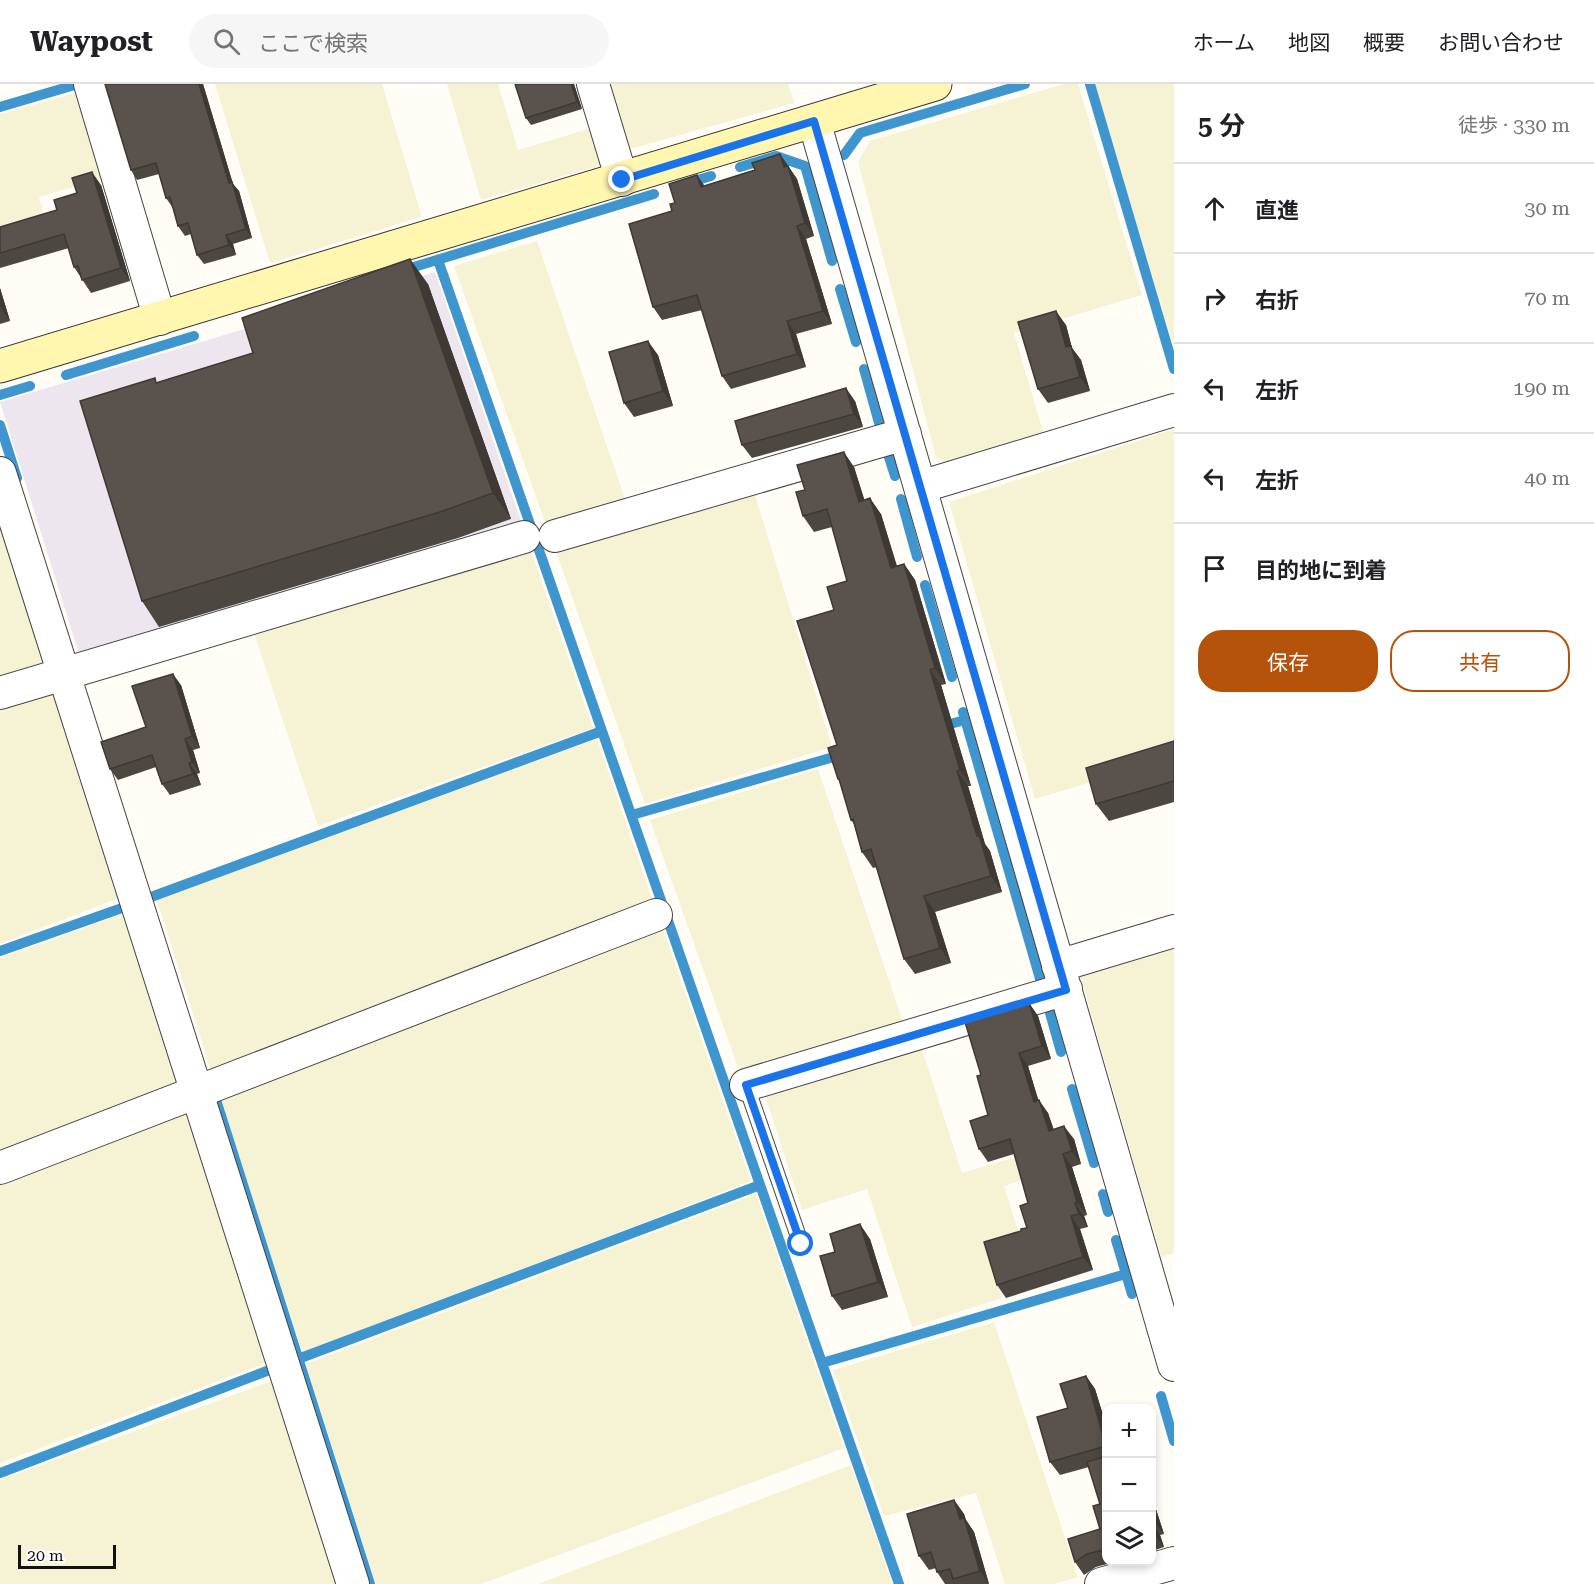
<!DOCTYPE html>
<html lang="ja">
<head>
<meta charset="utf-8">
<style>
	:root { --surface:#fff; --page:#f6f6f6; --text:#202124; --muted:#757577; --line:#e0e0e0; --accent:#b45309 }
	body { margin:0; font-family:"Roboto Serif","Noto Sans JP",serif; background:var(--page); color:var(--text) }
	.controls { position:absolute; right:18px; bottom:18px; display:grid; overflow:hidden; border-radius:12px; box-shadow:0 3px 9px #0003 }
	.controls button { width:54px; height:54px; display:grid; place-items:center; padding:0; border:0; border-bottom:2px solid var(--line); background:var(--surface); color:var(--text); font:30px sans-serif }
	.scale { position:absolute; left:18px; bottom:15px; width:98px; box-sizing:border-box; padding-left:6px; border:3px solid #111; border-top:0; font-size:16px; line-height:21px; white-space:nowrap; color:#111; -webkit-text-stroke:4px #fff; paint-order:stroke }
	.stop { position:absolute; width:18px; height:18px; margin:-14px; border:4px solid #1a73e8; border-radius:50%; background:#fff }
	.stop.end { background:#1a73e8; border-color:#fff; box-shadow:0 2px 6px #0008 }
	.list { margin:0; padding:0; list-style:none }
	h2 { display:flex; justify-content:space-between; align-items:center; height:78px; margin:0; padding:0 24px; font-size:26px }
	h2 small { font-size:20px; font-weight:400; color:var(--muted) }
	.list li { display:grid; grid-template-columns:39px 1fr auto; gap:18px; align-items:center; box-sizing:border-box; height:90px; padding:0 24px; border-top:2px solid var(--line) }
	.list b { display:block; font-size:22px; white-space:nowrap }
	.list em { font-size:20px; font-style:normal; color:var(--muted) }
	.actions { display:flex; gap:12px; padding:18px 24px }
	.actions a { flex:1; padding:14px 0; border:2px solid var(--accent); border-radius:24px; text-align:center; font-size:21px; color:var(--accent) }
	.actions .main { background:var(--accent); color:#fff }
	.icon { flex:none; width:33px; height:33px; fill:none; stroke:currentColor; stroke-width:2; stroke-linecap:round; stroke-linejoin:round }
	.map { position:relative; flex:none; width:1174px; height:1500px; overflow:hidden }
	header { display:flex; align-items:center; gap:36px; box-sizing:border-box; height:84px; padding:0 30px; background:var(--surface); border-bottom:2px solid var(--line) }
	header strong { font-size:28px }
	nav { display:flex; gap:33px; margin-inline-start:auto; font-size:21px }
	.search { width:420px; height:54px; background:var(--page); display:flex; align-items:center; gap:15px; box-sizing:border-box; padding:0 21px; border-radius:33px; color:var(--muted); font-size:22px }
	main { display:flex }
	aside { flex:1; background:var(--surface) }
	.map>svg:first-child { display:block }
	.industrial { fill:#eee6ef }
	.farmland { fill:#f6f3d4 }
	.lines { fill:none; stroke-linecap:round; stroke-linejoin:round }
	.stream { stroke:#3f96cf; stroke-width:10 }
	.lane-casing { stroke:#444; stroke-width:17 }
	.street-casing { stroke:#444; stroke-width:34 }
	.secondary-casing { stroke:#333; stroke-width:35 }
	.lane { stroke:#fff; stroke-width:15 }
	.street { stroke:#fff; stroke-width:32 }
	.secondary { stroke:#fff6b0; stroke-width:33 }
	.wall { fill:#4d4742 }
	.shaded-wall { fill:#3f3936 }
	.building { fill:#5a524d; stroke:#3f3936; stroke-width:1.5 }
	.route { stroke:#1a73e8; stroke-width:8 }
</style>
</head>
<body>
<header>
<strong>Waypost</strong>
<div class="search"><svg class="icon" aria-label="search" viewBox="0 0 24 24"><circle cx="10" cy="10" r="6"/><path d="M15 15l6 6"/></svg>ここで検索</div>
<nav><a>ホーム</a><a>地図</a><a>概要</a><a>お問い合わせ</a></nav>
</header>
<main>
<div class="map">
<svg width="1174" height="1500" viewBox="0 0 1174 1500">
	<rect width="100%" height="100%" fill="#fffdf5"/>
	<!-- industrial -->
	<path class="industrial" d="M435,188L523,443L80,573L0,318Z"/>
	<!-- farmland -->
	<path class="farmland" d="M215,0H382L422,133L270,179Z
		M447,0H498L518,66L595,43L605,80L481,116Z
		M603,0H788L794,19L623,67Z
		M1064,0H1078L1142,211L1014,249L1045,354L951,382L936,373L858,78L870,57Z
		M1094,0H1174V263L1157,207Z
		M82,7L107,93L39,113L47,142L0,155V30Z
		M537,157L626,418L546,441L454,182Z
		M1174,345V673L1035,715L949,418Z
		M753,404L832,663L645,720L554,462Z
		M0,422L47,582L0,598Z
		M529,461L593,644L318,742L252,543Z
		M52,601L124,812L0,860V617Z
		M597,655L655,823L212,990L157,816Z
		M818,685L904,941L740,989L650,736Z
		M131,827L182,1000L0,1078V874Z
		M663,845L751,1097L303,1270L220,1014Z
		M1174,862V1169L1161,1173L1080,891Z
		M920,959L962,1089L1046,1064L1053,1086L1004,1102L1021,1156L987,1168L1002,1214L912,1243L867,1105L802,1126L763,1005Z
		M191,1026L269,1278L0,1379V1095Z
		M756,1110L844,1364L481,1500H376L306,1280Z
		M994,1238L1078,1493L1054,1500H1005L976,1409L884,1432L833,1286Z
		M277,1295L343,1500H0V1396Z
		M851,1381L892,1500H538Z"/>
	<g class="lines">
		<!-- stream -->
		<path class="stream" d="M1090,0L1174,285
			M0,23L78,0
			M844,71L860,49L1025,0
			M740,83L776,72L805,82L832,177
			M688,99L711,92
			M438,176L899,1500
			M404,186L654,110
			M840,205L856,258
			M864,285L879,339
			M66,291L194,252
			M0,311L30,302
			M0,341L17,394
			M887,367L895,392
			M901,415L917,473
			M925,501L952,593
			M963,628L1041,898
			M939,643L965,636
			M632,731L844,670
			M151,813L602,647
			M0,867L122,824
			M1050,929L1061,968
			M1072,1005L1094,1079
			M217,1019L370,1500
			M1103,1110L1108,1128
			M1116,1156L1132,1210
			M298,1275L760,1101
			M822,1279L1126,1190
			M1161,1312L1174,1357
			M0,1389L272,1285"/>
		<!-- lane casing -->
		<g class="lane-casing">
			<path id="lane" d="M746,1001L801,1160"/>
		</g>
		<!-- street casing -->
		<g class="street-casing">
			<path id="street" d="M90,0L160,235
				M593,0L622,96
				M814,37L1174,1281
				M0,389L353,1500
				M920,403L1174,326
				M555,452L905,350
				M0,609L524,453
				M1058,882L1174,847
				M746,1001L1066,905
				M0,1084L656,831
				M1101,1500L1174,1479"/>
		</g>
		<!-- secondary casing -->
		<g class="secondary-casing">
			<path id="secondary" d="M0,282L935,0"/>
		</g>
		<!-- lane -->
		<use href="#lane" class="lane"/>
		<!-- street -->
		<use href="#street" class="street"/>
		<!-- secondary -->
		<use href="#secondary" class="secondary"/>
	</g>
	<!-- wall -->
	<path class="wall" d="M105,0H203L233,100L239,107L252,154L233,160L236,171L204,180L197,171L191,150L185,152L178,142L173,124L166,114L159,90L137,96L131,86Z
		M574,0L582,25L531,41L526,34Z
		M780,70L797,95L814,152L806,155L832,240L796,250L806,283L731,305L722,292L702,226L662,236L653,223L672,127L675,119L697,91L704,102L755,86Z
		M101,101L130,197L91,209L74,183L69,164L0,184V143L57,126Z
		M428,200L511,435L458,454L159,543L142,517L158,298L253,269Z
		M0,204L10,237L0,240Z
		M1066,241L1072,264L1081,276L1090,307L1048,319L1038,305Z
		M658,271L673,322L634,333L624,319Z
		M855,317L863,343L752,374L742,361Z
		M854,383L864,416L881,430L897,482L904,480L915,496L946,600L941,601L971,702H968L985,760L990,767L1002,808L935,828L951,879L915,890L904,875L877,783L873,784L862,768L854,740L851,736L841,699L838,695L834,526L847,497L832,443L814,448L803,432L805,406Z
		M181,601L200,664L193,666L200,689L197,690L201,701L170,711L162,700L156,683L118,696L110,685Z
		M1174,657V718L1109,737L1096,720Z
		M1029,919L1038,932L1051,975L1028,982L1038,1016L1048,1029L1054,1046L1074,1055L1081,1080L1072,1083L1087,1131L1084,1132L1088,1143L1080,1145L1093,1186L1006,1214L997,1201L1021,1147L1027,1144L1028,1119L1014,1070L988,1078L979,1065L988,1031L981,991Z
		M870,1155L888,1213L842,1226L832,1212Z
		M1086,1292L1095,1305L1107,1344V1478H1114L1096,1483L1084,1491L1075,1478L1100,1445V1420L1089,1383L1060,1391L1050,1378L1068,1324Z
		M1152,1413L1164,1450L1160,1451L1164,1463L1152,1467Z
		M954,1416L964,1430L966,1436L974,1448L989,1500H945L937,1488L936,1484L929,1486L919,1472Z"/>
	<!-- shaded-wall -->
	<path class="shaded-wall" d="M199,0H203L233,100L239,107L252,154L246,145L229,99Z
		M571,0H574L582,25L577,18Z
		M780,70L797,95L814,152L805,139Z
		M92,88L101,101L130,197L121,184Z
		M697,91L706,104L701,103Z
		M797,142L806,155L832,240L823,227Z
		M226,151L233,160L236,171L229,161Z
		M410,175L428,200L511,435L493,409Z
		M0,204L10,237L1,224L0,221Z
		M1056,227L1066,241L1072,264L1081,276L1090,307L1080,293L1066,263Z
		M787,237L796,250L806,283L797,270Z
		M648,257L658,271L673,322L663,307Z
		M846,304L855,317L863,343L854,330Z
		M844,368L854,383L870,433L859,418Z
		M870,414L881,430L902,500L891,484Z
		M904,480L915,496L946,600L935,584Z
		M930,586L941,601L971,702L960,686Z
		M173,590L181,601L200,664L192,652Z
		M185,655L193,666L200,689L192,678Z
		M189,679L197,690L201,701L193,690Z
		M957,687L968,702L985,760L990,767L1002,808L991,792L977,752Z
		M924,812L935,828L951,879L940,864Z
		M1029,919L1038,932L1051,975L1042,962Z
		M1019,969L1028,982L1043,1031L1034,1018Z
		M1039,1016L1048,1029L1058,1060L1049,1047Z
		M1064,1042L1074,1055L1081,1080L1072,1067Z
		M1063,1070L1072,1083L1087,1131L1077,1118Z
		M1075,1119L1084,1132L1088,1143L1079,1130Z
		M1071,1132L1080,1145L1093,1186L1083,1173Z
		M860,1140L870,1155L888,1213L878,1198Z
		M1086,1292L1095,1305L1107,1344V1362Z
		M1152,1413L1164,1450L1155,1438L1152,1427Z
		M954,1416L964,1430L966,1436L974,1448L989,1500L980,1487L960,1435Z
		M1152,1439L1160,1451L1164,1463L1155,1451Z"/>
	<!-- building -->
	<path class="building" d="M105,0H199L229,99L232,98L246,145L226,151L229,161L197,171L188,139L178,142L170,113L166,114L156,79L131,86Z
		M515,0H571L577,18L526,34Z
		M780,70L784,83L788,82L805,139L797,142L823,227L787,237L797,270L722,292L697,211L653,223L629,140L672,127L670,120L675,119L669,100L697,91L701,103L755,86L752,79Z
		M92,88L121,184L82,196L78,182L74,183L64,150L0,169V143L57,126L54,116L77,109L72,94Z
		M410,175L493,409L440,428L142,517L80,317L155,294L156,299L253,269L242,234Z
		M1056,227L1066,263L1071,262L1080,293L1038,305L1018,238Z
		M648,257L663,307L624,319L609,268Z
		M846,304L854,330L742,361L735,337Z
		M844,368L859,418L870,414L891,484L904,480L935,584L930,586L960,686L957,687L977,752L979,751L991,792L924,812L940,864L904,875L871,765L862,768L853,735L851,736L839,695H838L828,664L837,661L797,537L834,526L827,503L847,497L827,425L803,432L796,408L805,406L797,381Z
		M173,590L192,652L185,655L192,678L189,679L193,690L162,700L152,671L110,685L101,658L146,643L132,602Z
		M1174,657V697L1096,720L1086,684Z
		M1029,919L1042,962L1019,969L1034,1018L1039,1016L1049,1047L1064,1042L1072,1067L1063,1070L1077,1118L1075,1119L1079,1130L1071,1132L1083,1173L997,1201L984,1158L1021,1147V1145L1027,1144L1020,1122L1028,1119L1010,1055L979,1065L970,1037L988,1031L977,992L981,991L965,938Z
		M860,1140L878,1198L832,1212L820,1172L835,1168L830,1150Z
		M1086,1292L1106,1362L1050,1378L1037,1333L1068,1324L1060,1300Z
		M1107,1372V1465L1087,1470L1075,1478L1068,1455L1100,1445L1093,1422L1100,1420L1087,1378Z
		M954,1416L960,1435L964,1434L980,1487L953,1495L950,1485L937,1488L931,1468L919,1472L907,1430Z
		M1152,1427L1155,1438L1152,1439Z
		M1152,1440L1155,1451L1152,1452Z"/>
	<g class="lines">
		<!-- route -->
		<path class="route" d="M622,96L814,37L1066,906L746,1001L801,1160"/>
	</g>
</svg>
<div class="controls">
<button>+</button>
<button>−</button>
<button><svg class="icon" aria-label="layers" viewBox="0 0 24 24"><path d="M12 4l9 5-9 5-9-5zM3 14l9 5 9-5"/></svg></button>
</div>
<div class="scale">20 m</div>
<div class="stop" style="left:801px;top:1160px"></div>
<div class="stop end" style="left:622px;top:96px"></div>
</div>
<aside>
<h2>5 分<small>徒歩 · 330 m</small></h2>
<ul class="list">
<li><svg class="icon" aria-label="ahead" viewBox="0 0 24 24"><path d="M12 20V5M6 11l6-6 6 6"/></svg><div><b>直進</b></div><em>30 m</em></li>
<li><svg class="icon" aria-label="right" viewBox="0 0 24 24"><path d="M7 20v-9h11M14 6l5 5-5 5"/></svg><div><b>右折</b></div><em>70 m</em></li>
<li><svg class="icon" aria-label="left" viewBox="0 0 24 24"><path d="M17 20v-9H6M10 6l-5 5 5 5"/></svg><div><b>左折</b></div><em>190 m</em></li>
<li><svg class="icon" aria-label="left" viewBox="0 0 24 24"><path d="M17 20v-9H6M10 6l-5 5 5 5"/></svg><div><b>左折</b></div><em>40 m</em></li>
<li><svg class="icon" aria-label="arrive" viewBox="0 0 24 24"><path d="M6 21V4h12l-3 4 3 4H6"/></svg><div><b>目的地に到着</b></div></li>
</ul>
<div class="actions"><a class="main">保存</a><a>共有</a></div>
</aside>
</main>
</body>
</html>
